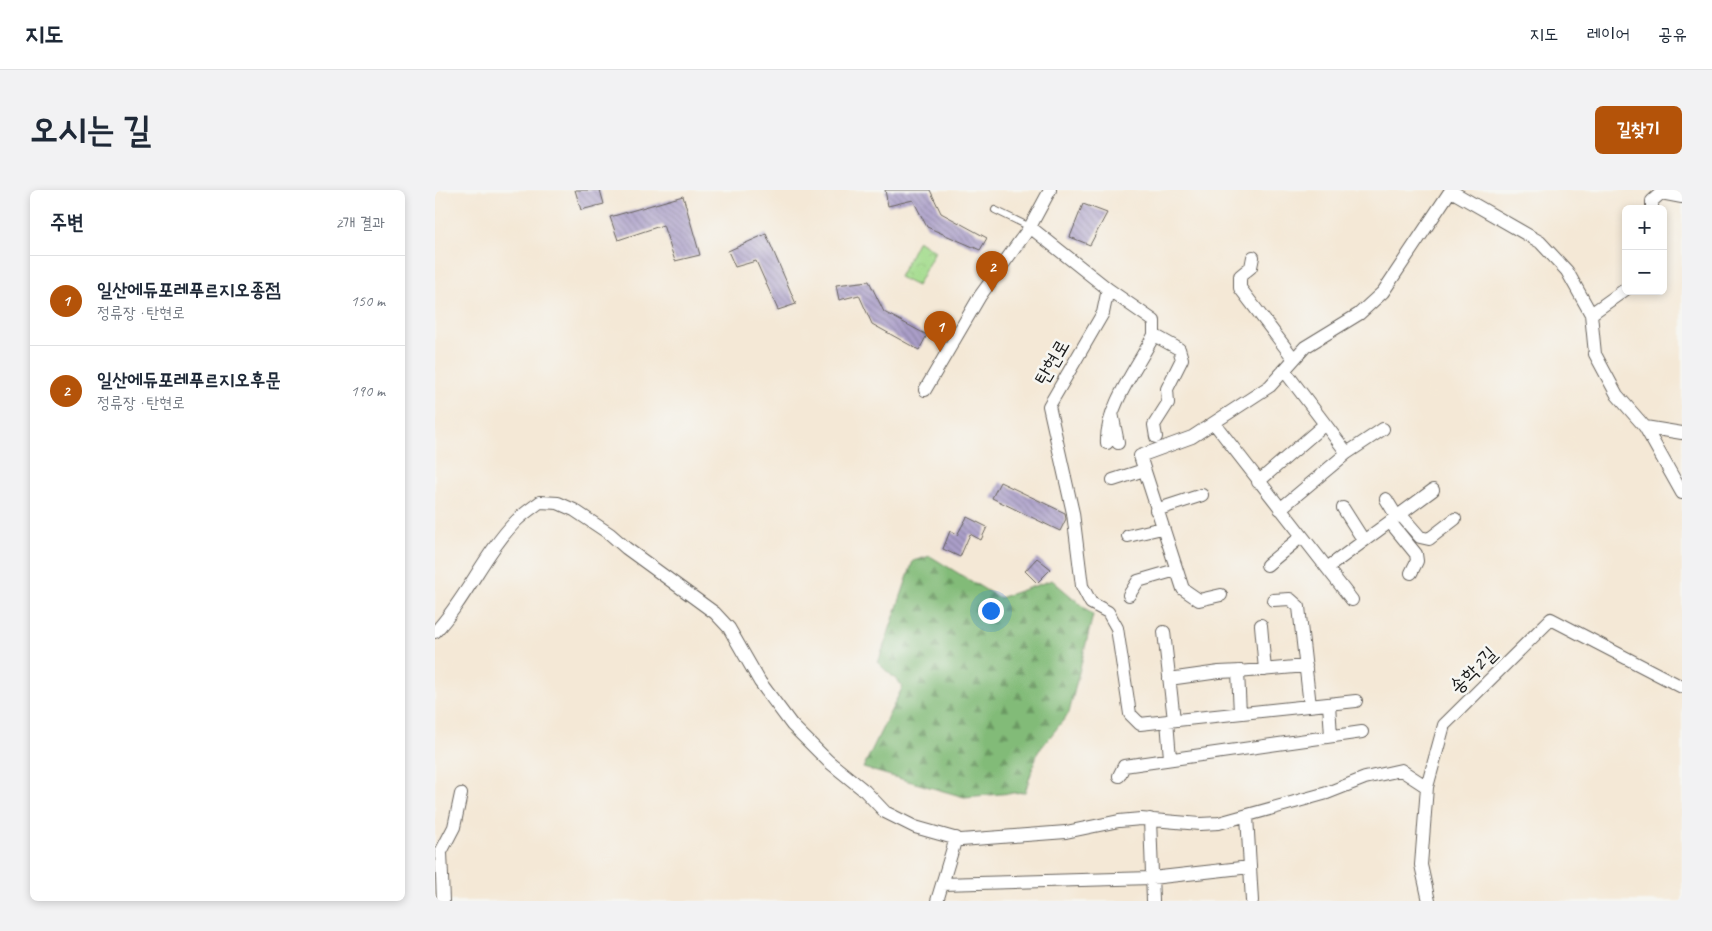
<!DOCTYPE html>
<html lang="ko">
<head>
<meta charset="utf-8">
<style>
	:root { --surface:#fff; --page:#f2f2f3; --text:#1f2937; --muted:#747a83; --line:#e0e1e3; --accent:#b45309 }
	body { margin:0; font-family:Caveat,"Poor Story",sans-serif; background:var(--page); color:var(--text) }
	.controls { position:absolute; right:15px; top:15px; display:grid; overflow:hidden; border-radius:8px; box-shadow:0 2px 8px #0003 }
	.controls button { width:45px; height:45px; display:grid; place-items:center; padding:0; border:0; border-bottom:1px solid var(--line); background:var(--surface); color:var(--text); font:25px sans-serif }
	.you { position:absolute; left:555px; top:420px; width:18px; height:18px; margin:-12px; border:4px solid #fff; border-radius:50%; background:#1a73e8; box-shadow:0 0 0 8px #1a73e833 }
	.badge { display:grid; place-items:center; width:32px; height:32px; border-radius:50%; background:var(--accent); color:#fff; font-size:16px; font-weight:700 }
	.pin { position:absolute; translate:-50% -41px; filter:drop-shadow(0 1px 2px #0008) }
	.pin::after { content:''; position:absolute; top:26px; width:18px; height:15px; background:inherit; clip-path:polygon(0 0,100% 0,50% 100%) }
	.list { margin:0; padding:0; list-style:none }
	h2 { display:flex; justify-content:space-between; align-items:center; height:65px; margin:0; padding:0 20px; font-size:21px }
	h2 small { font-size:16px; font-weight:400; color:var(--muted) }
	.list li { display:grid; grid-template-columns:32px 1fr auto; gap:15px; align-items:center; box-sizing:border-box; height:90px; padding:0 20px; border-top:1px solid var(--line) }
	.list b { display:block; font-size:19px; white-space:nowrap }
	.list p { margin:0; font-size:16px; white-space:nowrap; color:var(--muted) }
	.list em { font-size:16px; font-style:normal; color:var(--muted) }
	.map { position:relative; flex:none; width:1247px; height:711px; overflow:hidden; border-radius:8px }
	header { display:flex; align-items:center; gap:30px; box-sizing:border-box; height:70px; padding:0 25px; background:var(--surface); border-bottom:1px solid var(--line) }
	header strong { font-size:24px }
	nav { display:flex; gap:28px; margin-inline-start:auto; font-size:18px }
	.intro { display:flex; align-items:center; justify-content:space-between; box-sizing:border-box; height:120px; padding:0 30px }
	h1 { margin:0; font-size:35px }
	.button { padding:12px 22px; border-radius:8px; background:var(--accent); color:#fff; font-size:18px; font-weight:700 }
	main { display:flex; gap:30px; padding:0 30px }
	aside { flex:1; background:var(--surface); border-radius:8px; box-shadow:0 2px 8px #0003 }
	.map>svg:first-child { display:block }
	.forest { fill:url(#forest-firs); stroke:#4f6c4a }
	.park { fill:url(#park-crowns); stroke:#607c54 }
	.building { fill:url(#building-back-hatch) }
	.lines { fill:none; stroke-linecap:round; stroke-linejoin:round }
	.lane-casing { stroke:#68635d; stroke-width:8 }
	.street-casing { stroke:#68635d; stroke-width:14 }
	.lane { stroke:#fff; stroke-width:6 }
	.street { stroke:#fff; stroke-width:12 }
	.labels { text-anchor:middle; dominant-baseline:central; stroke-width:5; stroke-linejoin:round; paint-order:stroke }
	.street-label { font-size:20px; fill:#1c1c1c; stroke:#f6f6f2 }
</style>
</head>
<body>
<header>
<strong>지도</strong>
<nav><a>지도</a><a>레이어</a><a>공유</a></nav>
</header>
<div class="intro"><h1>오시는 길</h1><a class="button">길찾기</a></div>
<main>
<aside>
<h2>주변<small>2개 결과</small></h2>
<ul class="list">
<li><span class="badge">1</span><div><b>일산에듀포레푸르지오종점</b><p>정류장 · 탄현로</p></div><em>150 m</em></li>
<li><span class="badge">2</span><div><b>일산에듀포레푸르지오후문</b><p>정류장 · 탄현로</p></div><em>190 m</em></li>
</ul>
</aside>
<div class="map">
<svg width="1247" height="711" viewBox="0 0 1247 711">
	<defs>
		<pattern id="forest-firs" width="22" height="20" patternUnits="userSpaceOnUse" patternTransform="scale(1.25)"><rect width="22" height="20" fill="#82bb78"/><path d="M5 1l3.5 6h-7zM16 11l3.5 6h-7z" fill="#6a9762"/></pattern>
		<pattern id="park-crowns" width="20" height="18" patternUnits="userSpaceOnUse" patternTransform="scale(1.25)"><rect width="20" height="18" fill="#a3db8c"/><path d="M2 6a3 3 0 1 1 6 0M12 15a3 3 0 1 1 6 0" fill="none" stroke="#8cbb78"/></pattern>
		<pattern id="building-back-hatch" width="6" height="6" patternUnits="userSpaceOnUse" patternTransform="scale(1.25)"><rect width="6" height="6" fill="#ab9fc9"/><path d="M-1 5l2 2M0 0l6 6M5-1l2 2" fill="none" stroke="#8a81a2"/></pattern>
	</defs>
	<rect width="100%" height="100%" fill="#f6f6f2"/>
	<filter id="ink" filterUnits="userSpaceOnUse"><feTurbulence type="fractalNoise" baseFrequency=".02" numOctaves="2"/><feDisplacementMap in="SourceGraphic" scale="10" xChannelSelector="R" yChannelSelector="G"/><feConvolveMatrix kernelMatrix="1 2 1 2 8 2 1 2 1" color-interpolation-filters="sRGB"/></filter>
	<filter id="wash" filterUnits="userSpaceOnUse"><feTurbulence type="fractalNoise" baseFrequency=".0096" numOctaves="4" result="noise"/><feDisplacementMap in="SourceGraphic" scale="20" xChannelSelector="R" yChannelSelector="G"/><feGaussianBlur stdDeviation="1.12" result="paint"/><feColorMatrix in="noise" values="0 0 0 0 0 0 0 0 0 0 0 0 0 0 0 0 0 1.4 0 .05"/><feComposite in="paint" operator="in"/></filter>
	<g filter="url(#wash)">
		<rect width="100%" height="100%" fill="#f4e8d6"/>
		<!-- forest -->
		<path class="forest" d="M495,366L564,408L617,390L658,425L634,523L603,562L590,602L529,607L428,578L468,496L443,473L478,371Z"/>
		<!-- park -->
		<path class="park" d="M483,50L500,61L482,96L464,87Z"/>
		<g id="blocks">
			<!-- building -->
			<path class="building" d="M140,0H165L169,14L146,20Z
				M450,0H495L506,23L552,48L545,60L492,37L478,10L453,16Z
				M248,6L265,65L240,71L228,35L183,50L175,27Z
				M648,14L672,23L655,55L635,47Z
				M331,44L361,114L343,120L321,71L300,77L293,61Z
				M434,91L449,122L492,145L484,160L437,134L424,105L404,110L401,95Z
				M565,292L630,323L631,329L625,341L557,308Z
				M532,327L552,337L546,350L535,344L525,367L508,359L515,341L522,345Z
				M602,368L616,379L602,393L590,381Z"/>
		</g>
	</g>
	<g filter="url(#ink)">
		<use href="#blocks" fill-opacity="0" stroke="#68635d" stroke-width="1"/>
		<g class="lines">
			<!-- lane casing -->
			<g class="lane-casing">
				<path id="lane" d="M560,20L595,37"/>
			</g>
			<!-- street casing -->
			<g class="street-casing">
				<path id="street" d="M1016,1L1105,52L1132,81L1156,124L1160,164L1182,205L1210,237L1247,303
					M1217,19V11L1226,3L1247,7
					M595,37L673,99L668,123L614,216L638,323L647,396L656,413L673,422L682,438L695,524L705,534L921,511
					M818,67L816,77L805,86V98L859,169
					M1156,124L1191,99
					M719,145L744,159L747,169L732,199L733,213L719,235L721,247
					M490,200L545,106L595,37L615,0
					M677,223L683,253
					M779,233L917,410
					M1210,237L1247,243
					M672,253C670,219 703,176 719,145V131L673,99
					M912,263L948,239
					M678,290L709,280
					M823,292L890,234
					M951,309L962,327
					M908,318L929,351
					M845,319L912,263L849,180
					M721,320L767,305
					M965,324L985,347L994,349L1020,329
					M955,332L981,364L982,371L976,383
					M693,346L727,338
					M832,375L867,346
					M892,378L998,300
					M694,405L703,391L741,380
					M786,405L764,410L748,399L705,266L757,247L835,196L870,157L924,124L948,102L1016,0
					M838,410L855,409L864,417L875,516
					M826,435L830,480
					M0,442C31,409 49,364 81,331C88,324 97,318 105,312L123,313L139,320L175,344L191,358L280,423L294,438L325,492L357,535L393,571L430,601L450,622L480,637L526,650L631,642L684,631L706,629L765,634L784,633L892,603L930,588L966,580L992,597
					M729,442L739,530
					M734,489L784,482L806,481
					M894,514L896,546
					M805,523L803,482L871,476
					M732,531L735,568
					M684,586L689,576L927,542
					M812,626L817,711
					M715,629L718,711
					M507,694L717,688L815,677
					M8,711L6,662L19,637L26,604
					M502,711L521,648
					M994,711L986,675L992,597L1009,535L1116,429L1247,497"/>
			</g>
			<!-- lane -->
			<use href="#lane" class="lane"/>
			<!-- street -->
			<use href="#street" class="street"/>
		</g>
	</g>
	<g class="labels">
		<!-- street labels -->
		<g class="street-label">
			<text transform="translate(617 172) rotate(-60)">탄현로</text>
			<text transform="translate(1038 480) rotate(-45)">송학2길</text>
		</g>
	</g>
</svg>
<div class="controls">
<button>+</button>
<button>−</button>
</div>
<div class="you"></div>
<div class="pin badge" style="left:505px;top:162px">1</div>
<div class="pin badge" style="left:557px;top:102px">2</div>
</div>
</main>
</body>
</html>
